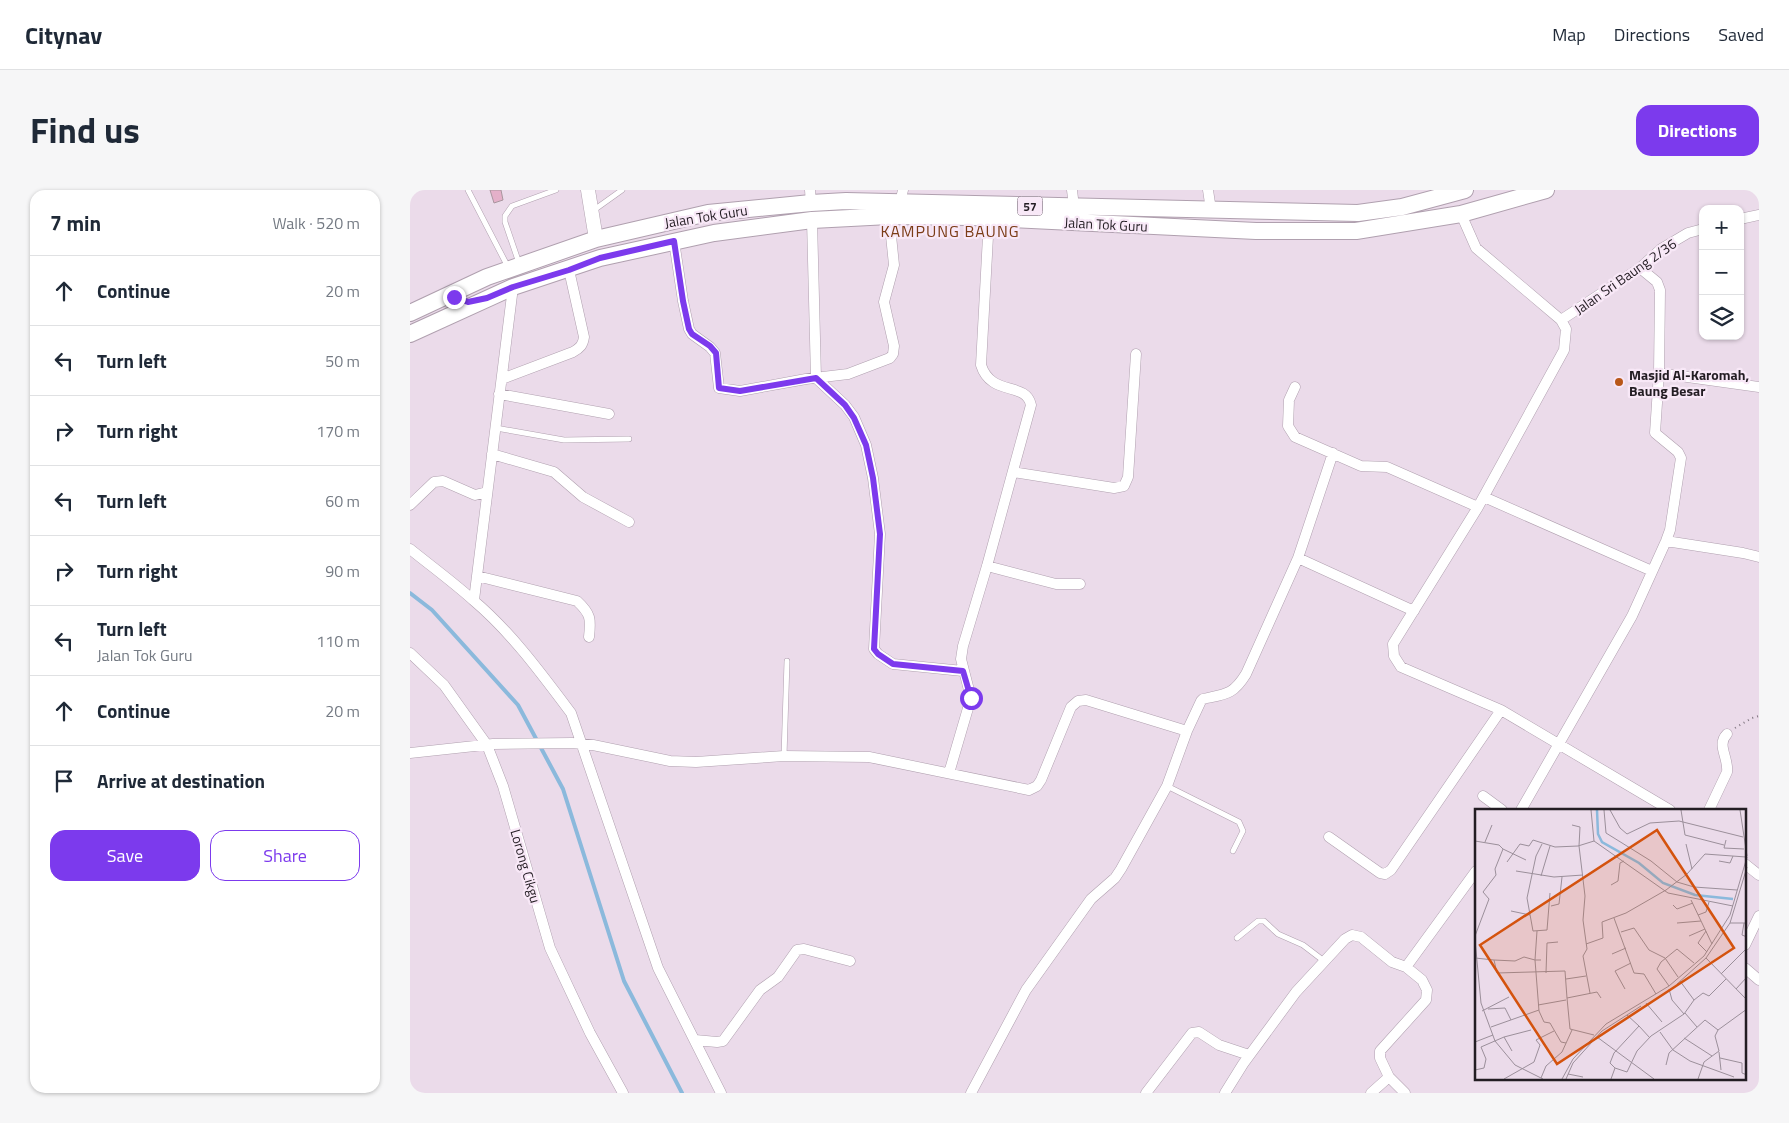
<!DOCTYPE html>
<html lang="en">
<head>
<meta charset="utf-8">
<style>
	:root { --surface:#fff; --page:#f6f6f7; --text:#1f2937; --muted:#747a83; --line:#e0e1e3; --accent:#7c3aed }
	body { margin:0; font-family:"Titillium Web",sans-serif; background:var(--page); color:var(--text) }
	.controls { position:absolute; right:15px; top:15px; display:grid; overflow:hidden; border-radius:10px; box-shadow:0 1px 4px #0004 }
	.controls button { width:45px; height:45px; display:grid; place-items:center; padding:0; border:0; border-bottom:1px solid var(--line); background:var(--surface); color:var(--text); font:25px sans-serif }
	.stop { position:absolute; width:15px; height:15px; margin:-11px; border:4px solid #7c3aed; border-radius:50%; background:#fff }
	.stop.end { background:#7c3aed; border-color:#fff; box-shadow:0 1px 5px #0008 }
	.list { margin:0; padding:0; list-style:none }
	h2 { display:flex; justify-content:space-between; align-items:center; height:65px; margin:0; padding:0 20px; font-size:21px }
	h2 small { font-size:16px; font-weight:400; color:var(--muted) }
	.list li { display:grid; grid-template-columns:32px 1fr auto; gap:15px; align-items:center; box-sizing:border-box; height:70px; padding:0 20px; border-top:1px solid var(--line) }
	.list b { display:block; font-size:19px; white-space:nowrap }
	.list p { margin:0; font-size:16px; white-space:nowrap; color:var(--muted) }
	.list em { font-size:16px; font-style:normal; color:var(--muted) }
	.actions { display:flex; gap:10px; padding:15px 20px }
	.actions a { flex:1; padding:11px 0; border:1px solid var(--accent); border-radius:15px; text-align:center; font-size:18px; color:var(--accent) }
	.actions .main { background:var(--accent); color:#fff }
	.icon { flex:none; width:28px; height:28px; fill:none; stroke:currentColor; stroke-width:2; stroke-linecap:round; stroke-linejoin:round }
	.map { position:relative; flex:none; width:1349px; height:903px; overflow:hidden; border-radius:15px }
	header { display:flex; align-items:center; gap:30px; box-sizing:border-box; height:70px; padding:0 25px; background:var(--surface); border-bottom:1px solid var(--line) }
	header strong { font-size:24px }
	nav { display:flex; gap:28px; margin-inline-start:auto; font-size:18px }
	.intro { display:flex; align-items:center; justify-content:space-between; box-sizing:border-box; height:120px; padding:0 30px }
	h1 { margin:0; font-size:35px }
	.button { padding:12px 22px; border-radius:15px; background:var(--accent); color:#fff; font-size:18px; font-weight:700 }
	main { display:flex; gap:30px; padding:0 30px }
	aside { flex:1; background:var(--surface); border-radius:15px; box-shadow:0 1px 4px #0004 }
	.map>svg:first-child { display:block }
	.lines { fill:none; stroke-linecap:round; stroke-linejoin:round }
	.stream { stroke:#8bb9dc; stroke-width:4 }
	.building { fill:#e4b0c9; stroke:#a9959e }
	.lane-casing { stroke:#b0a0af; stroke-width:6 }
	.street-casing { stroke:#b0a0af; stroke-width:11 }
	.secondary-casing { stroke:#b0a0af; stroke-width:15 }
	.primary-casing { stroke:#b0a0af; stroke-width:18 }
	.path { stroke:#817781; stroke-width:2; stroke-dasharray:1 4; stroke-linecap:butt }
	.lane { stroke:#fff; stroke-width:5 }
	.street { stroke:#fff; stroke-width:10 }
	.secondary { stroke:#fff; stroke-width:14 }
	.primary { stroke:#fff; stroke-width:16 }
	.route { stroke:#7c3aed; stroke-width:6 }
	.poi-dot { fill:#b85718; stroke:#f8e8f7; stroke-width:2 }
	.labels { text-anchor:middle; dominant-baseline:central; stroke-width:4.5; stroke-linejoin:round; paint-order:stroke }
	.shield { fill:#f8e8f7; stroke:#635a63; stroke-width:1 }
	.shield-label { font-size:12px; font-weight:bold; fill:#231d23 }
	.street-label { font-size:14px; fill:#231d23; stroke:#f8e8f7 }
	.poi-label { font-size:14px; font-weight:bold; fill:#231d23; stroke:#f8e8f7; text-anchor:start }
	.quarter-label { font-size:16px; letter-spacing:1px; fill:#7b3c17; stroke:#f8e8f7 }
	.inset-river { fill:none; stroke:#8bb9dc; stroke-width:2.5 }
	.inset-road { fill:none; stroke:#9b8f9a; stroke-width:1 }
	.view { fill:#d4530e; fill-opacity:0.15; stroke:#d4530e; stroke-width:2.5 }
	.inset-edge { fill:none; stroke:#231d23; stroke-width:2.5 }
</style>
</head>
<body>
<header>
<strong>Citynav</strong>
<nav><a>Map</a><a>Directions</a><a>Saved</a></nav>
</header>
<div class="intro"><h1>Find us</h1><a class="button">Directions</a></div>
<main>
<aside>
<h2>7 min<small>Walk · 520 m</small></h2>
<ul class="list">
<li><svg class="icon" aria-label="ahead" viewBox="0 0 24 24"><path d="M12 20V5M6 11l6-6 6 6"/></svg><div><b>Continue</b></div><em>20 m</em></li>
<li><svg class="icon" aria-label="left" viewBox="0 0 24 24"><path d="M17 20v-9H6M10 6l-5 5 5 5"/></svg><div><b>Turn left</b></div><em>50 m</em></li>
<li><svg class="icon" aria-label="right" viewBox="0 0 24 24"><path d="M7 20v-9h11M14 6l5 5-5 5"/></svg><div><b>Turn right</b></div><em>170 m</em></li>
<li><svg class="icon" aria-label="left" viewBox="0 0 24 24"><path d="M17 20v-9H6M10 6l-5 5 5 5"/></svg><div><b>Turn left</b></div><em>60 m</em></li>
<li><svg class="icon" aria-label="right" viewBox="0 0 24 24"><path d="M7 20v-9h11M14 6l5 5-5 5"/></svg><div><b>Turn right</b></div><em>90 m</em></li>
<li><svg class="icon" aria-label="left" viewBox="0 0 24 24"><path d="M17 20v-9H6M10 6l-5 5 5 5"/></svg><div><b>Turn left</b><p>Jalan Tok Guru</p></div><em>110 m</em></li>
<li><svg class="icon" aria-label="ahead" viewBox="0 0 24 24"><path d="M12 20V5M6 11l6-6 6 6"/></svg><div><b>Continue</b></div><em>20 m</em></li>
<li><svg class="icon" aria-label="arrive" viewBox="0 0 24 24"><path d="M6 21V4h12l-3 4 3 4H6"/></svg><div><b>Arrive at destination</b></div></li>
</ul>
<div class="actions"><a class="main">Save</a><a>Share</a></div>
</aside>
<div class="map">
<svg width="1349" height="903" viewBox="0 0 1349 903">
	<rect width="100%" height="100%" fill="#ebdbea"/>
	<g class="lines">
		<!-- stream -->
		<path class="stream" d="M0,403L22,420L108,515L153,599L214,791L272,903"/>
	</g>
	<!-- building -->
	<path class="building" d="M80,0H91L93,10L84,13Z"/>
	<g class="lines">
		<!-- lane casing -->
		<g class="lane-casing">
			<path id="lane" d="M58,0L98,77
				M184,20L212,0
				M109,73L95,32V26L102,16L146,0
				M86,238L154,250L219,249
				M374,566L377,471
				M757,596L829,632L833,641L823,661
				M827,748L848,731H854L868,744L893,755L914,771"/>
		</g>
		<!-- street casing -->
		<g class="street-casing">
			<path id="street" d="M400,0L401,13
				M662,0L664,17
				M798,0L801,20
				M490,13L493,0
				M1330,29L1349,25
				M402,30L406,188L435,215L444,227L456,255L463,288L470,344L464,459L468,464L483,474L553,481
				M264,51L273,111L279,139L282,144L300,157L305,163L309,198L330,201L396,189L438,184L480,168L483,164L484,156L474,112L484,75L479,26
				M1151,130L1230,78L1251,59L1278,43L1293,39
				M1249,183L1349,197
				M92,189L163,162C170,158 173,155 174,147L159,80
				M885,197L879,210L878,236L885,247L951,276L977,277L1068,317L1154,160L1156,139L1151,130L1066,58L1051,24
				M89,204L199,224
				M82,264L144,282L173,307L219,332
				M603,282L704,298L714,296L718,287L726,164
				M1074,307L1242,381
				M0,315L24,292L33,291L65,305L77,302
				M1068,317L983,454L984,466L991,477L1091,520L1260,620
				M1256,351L1333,363L1349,367
				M0,359C21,376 43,392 63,410C101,442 131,483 161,523L248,778L311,903
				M888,368L1004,421
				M577,376L646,394H670
				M67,386L167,411C181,424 181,429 179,447
				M64,410L103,97
				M0,463L34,495L77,555L93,596L140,758L180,843L213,903
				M0,563L83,554L162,553L183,555L260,571L286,572L374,566L459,567L619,600L627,596L631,590L661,517L668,511L676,510L777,541
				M539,583L561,508L551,469L553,456L577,376L621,215C616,191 581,207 571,175L579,28
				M1073,606L1092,620
				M1111,620L1222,426L1256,351L1260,340L1271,268L1268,262L1245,243L1249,183L1250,100L1247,92L1230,78
				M1299,620L1317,582C1319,568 1306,555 1317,544
				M919,647L970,683L975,684L981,680L1091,520
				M1335,674L1349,685
				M1335,755L1349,726
				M996,777L1066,681
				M1335,778L1349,790
				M285,850L307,852L313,851L350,800L368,787L387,760L394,759L440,771
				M979,887L995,903
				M561,903L616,800L681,709L705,688L711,679L757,596L777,541L791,511L793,509C816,504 823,505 836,484L888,368L923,263
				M736,903L782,843L789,842L809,855L839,865
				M815,903L833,874L886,802L935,749L942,745L951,747L982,772L996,777L1012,790L1017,800L1016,810L970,861V868L979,887L961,903"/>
		</g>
		<!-- secondary casing -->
		<g class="secondary-casing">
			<path id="secondary" d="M178,0L186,49"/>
		</g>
		<!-- primary casing -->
		<g class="primary-casing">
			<path id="primary" d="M0,123L77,87L186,49L298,23L401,13L436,11L948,23L992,17L1055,0
				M0,144L103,97L190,68L304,43L402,30L479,26L562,27L846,41H946L1051,24L1136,0"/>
		</g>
		<!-- path -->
		<path class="path" d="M1325,538L1342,528L1349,526"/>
		<!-- lane -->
		<use href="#lane" class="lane"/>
		<!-- street -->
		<use href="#street" class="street"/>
		<!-- secondary -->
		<use href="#secondary" class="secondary"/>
		<!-- primary -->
		<use href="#primary" class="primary"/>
	</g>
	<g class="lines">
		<!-- route -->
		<path class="route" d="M44,107L58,112L77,108L103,97L159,80L190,68L264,51L273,111L279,139L282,144L300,156L306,163L309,198L330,201L406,188L435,215L444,228L456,255L463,288L470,344L464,459L468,464L483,474L553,481L561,508"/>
	</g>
	<!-- markers -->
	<circle class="poi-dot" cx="1209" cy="192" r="5"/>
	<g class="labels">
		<!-- shield labels -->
		<rect class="shield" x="607.5" y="6.5" width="25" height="19" rx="4"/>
		<g class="shield-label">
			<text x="620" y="16">57</text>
		</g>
		<!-- street labels -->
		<g class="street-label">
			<text transform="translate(296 26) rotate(-9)">Jalan Tok Guru</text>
			<text transform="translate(696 34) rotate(3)">Jalan Tok Guru</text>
			<text transform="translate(1215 86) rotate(-35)">Jalan Sri Baung 2/36</text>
			<text transform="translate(116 676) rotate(74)">Lorong Cikgu</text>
		</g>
		<!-- poi labels -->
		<g class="poi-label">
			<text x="1219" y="184">Masjid Al-Karomah,<tspan x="1219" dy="16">Baung Besar</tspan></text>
		</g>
		<!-- quarter labels -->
		<g class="quarter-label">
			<text x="540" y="41">KAMPUNG BAUNG</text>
		</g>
	</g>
	<!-- overview -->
	<g transform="translate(1065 619)">
		<rect width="271" height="271" fill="#ebdbea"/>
		<path class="inset-river" d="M122,1L123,25L127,33L164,54L188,74L220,86L258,90"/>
		<path class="inset-road" d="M116,1L119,32L193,84L258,97M129,1L131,24L176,52L202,73L219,78L262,81M135,1L145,19L152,25L175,14L204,12L268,28M206,1L210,26L249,36M265,1L272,47M97,16L105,18L104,37M251,31L249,39L269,40M0,32L24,36L28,40L20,60L21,66L8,83L14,90L0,127M10,33L17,16M67,35L61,47L52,89L58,122L72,121L75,84M211,35L217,60M104,37L110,87L108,111L112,140L108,147L115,184M28,40L51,51M244,52L255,54L258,47M32,53L45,35L54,37L58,31L80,38L103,37L119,32M41,62L79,68L108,66M66,67L75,37M136,76L143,72L145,54L149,52M216,91L237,135M198,96L202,100L218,94M76,97L84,95L87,68M36,102L55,106M223,106L231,103L234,93M139,109L159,164L169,165L181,185M202,114L226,112M255,114H272M269,114L267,126L272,128M62,122L60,151H66M231,122L223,134L232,143M146,123L159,119L174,141L190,149L203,168M214,127L230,120M0,131L6,194L20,232L40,256L68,270M111,135L128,129L127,113L151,104L191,81L212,65L230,45L271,48M137,145L151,139M0,149L19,151L22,164L90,162L92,189M231,149L272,191M19,151L40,152L49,148L60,151L64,202L69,213L75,214L86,233L91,234M71,164L72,134L83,133M246,165L272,139M91,170L111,167M205,172L219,191L228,184L234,187L251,170M202,175L231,149L255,114L272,58M194,177L182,160L186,153L202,140L219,154M150,180L140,162L156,154M194,180L197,191L209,205M261,180L272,168M171,194L187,213M63,196L91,191M13,200L30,199L36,211M7,202L34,188M210,204L222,218M164,217L175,229M16,218L64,201M185,223L198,241L215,252L259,268M119,226L95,220L92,189L122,183L126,189M29,228L37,242M122,228L179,270M209,229L237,247M0,233L18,226M244,243L246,261M245,249L267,254V264L272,266M191,256L194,244L230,211L243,221M140,259L135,254L139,244L164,217L152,206M0,261L9,259L11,250L6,238L29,228L56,221M93,265L108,268M66,269L71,257L87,243L97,221M29,270L59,253L65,236L61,231L79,222M87,270L98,250L131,215L194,177L229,147L255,106L272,48M91,270L98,254L127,222L166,197M136,270L140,259L152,263L162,242L176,227L209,205L219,191M223,270L229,253L244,242L240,227L243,221L272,200"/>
		<path class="view" d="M182,21L259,139L82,255L5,136Z"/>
		<rect width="271" height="271" class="inset-edge"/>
	</g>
</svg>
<div class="controls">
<button>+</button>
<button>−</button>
<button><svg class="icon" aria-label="layers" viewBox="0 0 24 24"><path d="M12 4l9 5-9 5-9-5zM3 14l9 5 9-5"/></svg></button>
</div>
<div class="stop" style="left:561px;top:508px"></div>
<div class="stop end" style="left:44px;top:107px"></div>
</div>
</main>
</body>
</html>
